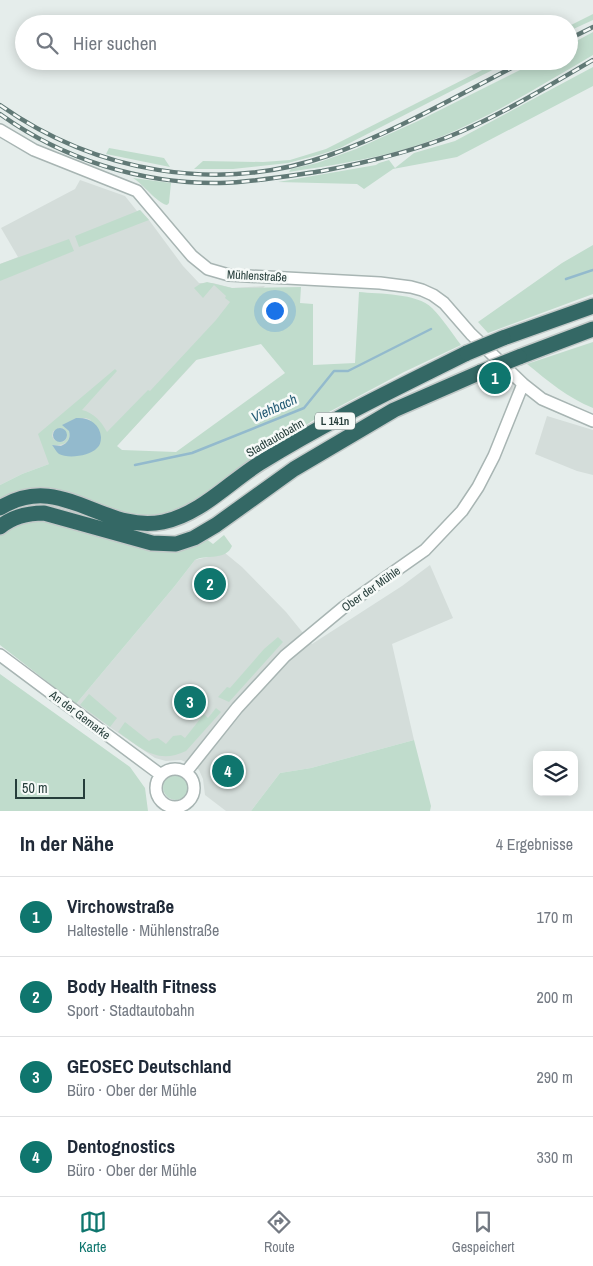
<!DOCTYPE html>
<html lang="de">
<head>
<meta charset="utf-8">
<style>
	:root { --surface:#fff; --page:#f6f6f7; --text:#1f2937; --muted:#747a83; --line:#e0e1e3; --accent:#0f766e }
	body { margin:0; font-family:"Archivo Narrow",sans-serif; background:var(--page); color:var(--text) }
	.controls { position:absolute; right:15px; bottom:15px; display:grid; overflow:hidden; border-radius:10px; box-shadow:0 2px 12px #0003 }
	.controls button { width:45px; height:45px; display:grid; place-items:center; padding:0; border:0; border-bottom:1px solid var(--line); background:var(--surface); color:var(--text); font:25px sans-serif }
	.scale { position:absolute; left:15px; bottom:12px; width:70px; box-sizing:border-box; padding-left:5px; border:2px solid #263e3b; border-top:0; font-size:14px; line-height:18px; white-space:nowrap; color:#263e3b; -webkit-text-stroke:4px #f6faf8; paint-order:stroke }
	.you { position:absolute; left:274px; top:310px; width:18px; height:18px; margin:-12px; border:4px solid #fff; border-radius:50%; background:#1a73e8; box-shadow:0 0 0 8px #1a73e833 }
	.badge { display:grid; place-items:center; width:32px; height:32px; border-radius:50%; background:var(--accent); color:#fff; font-size:16px; font-weight:700 }
	.pin { position:absolute; translate:-50% -50%; border:2px solid #fff; box-shadow:0 1px 5px #0006 }
	.list { margin:0; padding:0; list-style:none }
	h2 { display:flex; justify-content:space-between; align-items:center; height:65px; margin:0; padding:0 20px; font-size:21px }
	h2 small { font-size:16px; font-weight:400; color:var(--muted) }
	.list li { display:grid; grid-template-columns:32px 1fr auto; gap:15px; align-items:center; box-sizing:border-box; height:80px; padding:0 20px; border-top:1px solid var(--line) }
	.list b { display:block; font-size:19px; white-space:nowrap }
	.list p { margin:0; font-size:16px; white-space:nowrap; color:var(--muted) }
	.list em { font-size:16px; font-style:normal; color:var(--muted) }
	.icon { flex:none; width:28px; height:28px; fill:none; stroke:currentColor; stroke-width:2; stroke-linecap:round; stroke-linejoin:round }
	.map { position:relative; flex:none; width:593px; height:811px; overflow:hidden }
	.search { position:absolute; background:var(--surface); box-shadow:0 2px 12px #0003; left:15px; right:15px; top:15px; height:55px; display:flex; align-items:center; gap:12px; box-sizing:border-box; padding:0 18px; border-radius:28px; color:var(--muted); font-size:19px }
	.sheet { height:385px; background:var(--surface) }
	nav { display:flex; justify-content:space-around; align-items:center; box-sizing:border-box; height:70px; border-top:1px solid var(--line); background:var(--surface); font-size:14px; color:var(--muted) }
	nav a { display:grid; justify-items:center; gap:2px }
	nav .on { color:var(--accent) }
	.map>svg:first-child { display:block }
	.built { fill:#d4ddda }
	.green { fill:#c0dccc; fill-rule:evenodd }
	.water { fill:#93bacd }
	.lines { fill:none; stroke-linecap:round; stroke-linejoin:round }
	.stream { stroke:#93bacd; stroke-width:2.5 }
	.minor-casing { stroke:#a8b5b3; stroke-width:14 }
	.highway-casing { stroke:#c2c9c8; stroke-width:18 }
	.minor { stroke:#fff; stroke-width:11 }
	.highway { stroke:#346865; stroke-width:15 }
	.rail-casing { stroke:#617976; stroke-width:4.5 }
	.rail { stroke:#f6faf8; stroke-width:2.5; stroke-dasharray:8; stroke-linecap:butt }
	.highway-bridge-casing { stroke:#c2c9c8; stroke-width:18; stroke-linecap:butt }
	.highway-bridge { stroke:#346865; stroke-width:15 }
	.labels { text-anchor:middle; dominant-baseline:central; stroke-width:5; stroke-linejoin:round; paint-order:stroke }
	.shield { fill:#f6faf8; stroke:#647674; stroke-width:1 }
	.shield-label { font-size:11px; font-weight:bold; fill:#263e3b }
	.street-label { font-size:12px; fill:#263e3b; stroke:#f6faf8 }
	.water-label { font-size:14px; font-style:italic; fill:#245b75; stroke:#f6faf8 }
</style>
</head>
<body>
<div class="map">
<svg width="593" height="811" viewBox="0 0 593 811">
	<rect width="100%" height="100%" fill="#e5edeb"/>
	<!-- built -->
	<path class="built" d="M80,180L125,196L137,211L140,210L149,220L183,266L199,283H213L232,288L265,286L102,462L49,464L22,474L0,485V264L18,257L1,228L75,189Z
		M547,416L593,430V475L577,471L535,454Z
		M225,553L242,567L286,612L312,644L402,586L430,565L453,618L392,644L414,740L311,768L280,773L251,811H226L205,795L203,779L199,770L194,766L181,760L166,761L155,758L76,704L174,587L195,560Z"/>
	<!-- green -->
	<path class="green" d="M593,14V20L569,31V26Z
		M593,32V55C538,87 483,122 424,143C381,158 334,165 289,172L291,169L317,163L356,149L418,121L538,61H569V45Z
		M500,61H510L340,148L322,154L288,163L233,169H194L203,161L263,162L290,160L326,149Z
		M593,67V86L457,157L393,169L364,189L357,184L278,182L376,165L379,163L389,160L395,168L414,153L455,141Z
		M109,148L164,158L170,167L106,154Z
		M133,178L171,183L169,203L167,205C157,203 143,184 133,178Z
		M140,210L149,220L79,247L75,236Z
		M69,239L74,251L0,281V264Z
		M593,245V294L488,333L478,322L562,263Z
		M207,282L232,288L301,287L300,303L313,304V365L355,363L359,292C379,294 417,293 432,308C443,319 452,333 461,345L404,372L312,421L205,496L173,514L138,518L98,505L0,502V485L22,474L49,464L38,434L115,369L117,371L82,410C94,413 101,421 107,432L148,390L150,391L216,320L230,302L225,298L226,296L214,285L203,298L194,288L200,284ZM261,344L285,373L176,452L122,450L117,446L196,360ZM76,418H86L91,420L86,454C70,456 62,459 52,445C62,446 72,443 69,431L63,425ZM60,428L64,429L67,438L63,442L54,440L52,436L53,431Z
		M593,342V408C568,398 548,381 527,364Z
		M33,518L155,549L205,538L213,544L224,535L232,546C226,561 206,554 195,560L174,587L76,704L0,645V533Z
		M278,637L283,642L229,702L218,697L227,687L230,688L264,649Z
		M0,674L130,767L145,788L148,811H0Z
		M89,694L117,718L110,727L80,705Z
		M216,708L221,712L186,751C157,765 141,748 118,732L125,722L149,741L152,739L158,738L166,744L173,736L181,735L185,738L204,714L208,718Z
		M414,740L431,806L430,811H251L280,773L311,768Z
		M163 787a13 13 0 1 1 26 0a13 13 0 1 1-26 0Z"/>
	<!-- water -->
	<path class="water" d="M76,418C89,417 100,424 101,437C101,441 100,446 97,448C90,456 68,459 59,454C56,452 54,447 52,445L61,446C68,443 71,438 69,431L62,425Z
		M53 435a7 7 0 1 1 14 0a7 7 0 1 1-14 0Z"/>
	<g class="lines">
		<!-- stream -->
		<path class="stream" d="M566,279L593,270
			M135,465L192,453L304,408L334,371H348L431,329"/>
		<!-- minor casing -->
		<g class="minor-casing">
			<path id="minor" d="M0,130L34,150L137,191L192,256L208,269L229,275L380,283L411,287L422,290L433,295L444,303L471,334L523,384L542,399L593,421
				M0,655L161,775
				M156 788a19 19 0 1 1 38 0a19 19 0 1 1-38 0Z
				M186,772L237,708L285,656L344,607L425,550L462,511L478,487L494,456L523,384"/>
		</g>
		<!-- highway casing -->
		<g class="highway-casing">
			<path id="highway" d="M503,338L593,306
				M519,357L593,329
				M0,508C61,470 102,534 163,522C201,514 228,483 260,463C326,422 397,388 467,353
				M0,527C12,517 28,513 44,513L152,543L176,544L194,538L216,525L294,469L394,410L481,372"/>
		</g>
		<!-- minor -->
		<use href="#minor" class="minor"/>
		<!-- highway -->
		<use href="#highway" class="highway"/>
		<!-- rail casing -->
		<g class="rail-casing">
			<path id="rail" d="M569,39L593,27
				M0,105C95,172 217,194 327,156C396,132 460,94 525,61
				M0,114C64,160 142,184 220,183C255,182 288,176 322,171C369,162 416,151 460,132C506,112 550,85 593,60"/>
		</g>
		<!-- rail -->
		<use href="#rail" class="rail"/>
		<!-- highway-bridge casing -->
		<g class="highway-bridge-casing">
			<path id="highway-bridge" d="M467,353L503,338
				M481,372L519,357"/>
		</g>
		<!-- highway-bridge -->
		<use href="#highway-bridge" class="highway-bridge"/>
	</g>
	<g class="labels">
		<!-- shield labels -->
		<rect class="shield" x="315" y="412.5" width="40" height="17" rx="4"/>
		<g class="shield-label">
			<text x="335" y="421">L 141n</text>
		</g>
		<!-- street labels -->
		<g class="street-label">
			<text transform="translate(257 276) rotate(3)">Mühlenstraße</text>
			<text transform="translate(275 438) rotate(-30)">Stadtautobahn</text>
			<text transform="translate(371 589) rotate(-35)">Ober der Mühle</text>
			<text transform="translate(80 715) rotate(37)">An der Gemarke</text>
		</g>
		<!-- water labels -->
		<g class="water-label">
			<text transform="translate(274 408) rotate(-24)">Viehbach</text>
		</g>
	</g>
</svg>
<div class="controls">
<button><svg class="icon" aria-label="layers" viewBox="0 0 24 24"><path d="M12 4l9 5-9 5-9-5zM3 14l9 5 9-5"/></svg></button>
</div>
<div class="scale">50 m</div>
<div class="you"></div>
<div class="pin badge" style="left:495px;top:378px">1</div>
<div class="pin badge" style="left:210px;top:584px">2</div>
<div class="pin badge" style="left:190px;top:702px">3</div>
<div class="pin badge" style="left:228px;top:771px">4</div>
<div class="search"><svg class="icon" aria-label="search" viewBox="0 0 24 24"><circle cx="10" cy="10" r="6"/><path d="M15 15l6 6"/></svg>Hier suchen</div>
</div>
<section class="sheet">
<h2>In der Nähe<small>4 Ergebnisse</small></h2>
<ul class="list">
<li><span class="badge">1</span><div><b>Virchowstraße</b><p>Haltestelle · Mühlenstraße</p></div><em>170 m</em></li>
<li><span class="badge">2</span><div><b>Body Health Fitness</b><p>Sport · Stadtautobahn</p></div><em>200 m</em></li>
<li><span class="badge">3</span><div><b>GEOSEC Deutschland</b><p>Büro · Ober der Mühle</p></div><em>290 m</em></li>
<li><span class="badge">4</span><div><b>Dentognostics</b><p>Büro · Ober der Mühle</p></div><em>330 m</em></li>
</ul>
</section>
<nav>
<a class="on"><svg class="icon" aria-label="map" viewBox="0 0 24 24"><path d="M3 6l6-2 6 2 6-2v14l-6 2-6-2-6 2zM9 4v14M15 6v14"/></svg>Karte</a>
<a><svg class="icon" aria-label="directions" viewBox="0 0 24 24"><path d="M12 3l9 9-9 9-9-9zM9 14v-3h6M13 9l2 2-2 2"/></svg>Route</a>
<a><svg class="icon" aria-label="saved" viewBox="0 0 24 24"><path d="M7 4h10v16l-5-4-5 4z"/></svg>Gespeichert</a>
</nav>
</body>
</html>
